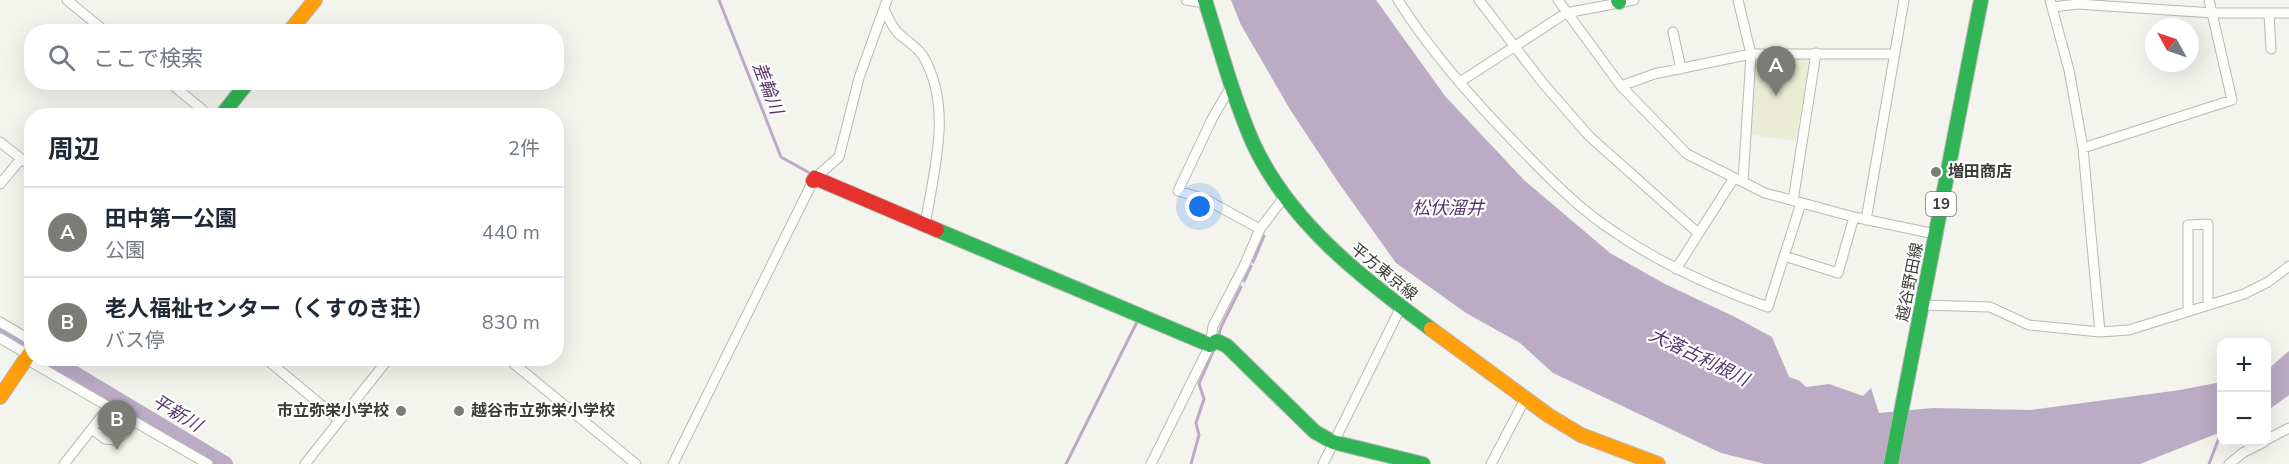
<!DOCTYPE html>
<html lang="ja">
<head>
<meta charset="utf-8">
<style>
	:root { --surface:#fff; --page:#f6f6f7; --text:#1f2937; --muted:#747a83; --line:#e0e1e3; --accent:#7c7c77 }
	body { margin:0; font-family:"Nunito Sans","Noto Sans JP",sans-serif; background:var(--page); color:var(--text) }
	.controls { position:absolute; right:18px; bottom:18px; display:grid; overflow:hidden; border-radius:12px; box-shadow:0 6px 24px #0002 }
	.controls button { width:54px; height:54px; display:grid; place-items:center; padding:0; border:0; border-bottom:2px solid var(--line); background:var(--surface); color:var(--text); font:30px sans-serif }
	.compass { position:absolute; left:2145px; top:18px; width:54px; height:54px; border-radius:50%; background:var(--surface); box-shadow:0 6px 24px #0002; rotate:310deg }
	.you { position:absolute; left:1200px; top:207px; width:21px; height:21px; margin:-15px; border:4px solid #fff; border-radius:50%; background:#1a73e8; box-shadow:0 0 0 9px #1a73e833 }
	.badge { display:grid; place-items:center; width:39px; height:39px; border-radius:50%; background:var(--accent); color:#fff; font-size:20px; font-weight:700 }
	.pin { position:absolute; translate:-50% -50px; filter:drop-shadow(0 2px 3px #0008) }
	.pin::after { content:''; position:absolute; top:32px; width:21px; height:18px; background:inherit; clip-path:polygon(0 0,100% 0,50% 100%) }
	.list { margin:0; padding:0; list-style:none }
	h2 { display:flex; justify-content:space-between; align-items:center; height:78px; margin:0; padding:0 24px; font-size:26px }
	h2 small { font-size:20px; font-weight:400; color:var(--muted) }
	.list li { display:grid; grid-template-columns:39px 1fr auto; gap:18px; align-items:center; box-sizing:border-box; height:90px; padding:0 24px; border-top:2px solid var(--line) }
	.list b { display:block; font-size:22px; white-space:nowrap }
	.list p { margin:0; font-size:20px; white-space:nowrap; color:var(--muted) }
	.list em { font-size:20px; font-style:normal; color:var(--muted) }
	.icon { flex:none; width:33px; height:33px; fill:none; stroke:currentColor; stroke-width:2; stroke-linecap:round; stroke-linejoin:round }
	.map { position:relative; flex:none; width:2289px; height:464px; overflow:hidden }
	.search { position:absolute; background:var(--surface); box-shadow:0 6px 24px #0002; left:24px; top:24px; width:540px; height:66px; display:flex; align-items:center; gap:15px; box-sizing:border-box; padding:0 21px; border-radius:24px; color:var(--muted); font-size:22px }
	.panel { position:absolute; background:var(--surface); box-shadow:0 6px 24px #0002; left:24px; top:108px; width:540px; height:258px; border-radius:24px }
	.map>svg:first-child { display:block }
	.green { fill:#eaecd4 }
	.water { fill:#bbabc5 }
	.lines { fill:none; stroke-linecap:round; stroke-linejoin:round }
	.stream { stroke:#bbabc5; stroke-width:3 }
	.river { stroke:#bbabc5; stroke-width:16 }
	.street-casing { stroke:#b8b8b4; stroke-width:11 }
	.fast-casing { stroke:#b8b8b4; stroke-width:16 }
	.slow-casing { stroke:#b8b8b4; stroke-width:16 }
	.jam-casing { stroke:#b8b8b4; stroke-width:16 }
	.street { stroke:#fdfdfc; stroke-width:9 }
	.fast { stroke:#30b455; stroke-width:14 }
	.slow { stroke:#ff9f0a; stroke-width:14 }
	.jam { stroke:#e5322d; stroke-width:14 }
	.poi-dot { fill:#7c7c77; stroke:#fff; stroke-width:2 }
	.labels { text-anchor:middle; dominant-baseline:central; stroke-width:4.5; stroke-linejoin:round; paint-order:stroke }
	.shield { fill:#fff; stroke:#767673; stroke-width:1.5 }
	.shield-label { font-size:15px; font-weight:bold; fill:#3b3c37 }
	.poi-label { font-size:16px; font-weight:bold; fill:#3b3c37; stroke:#fff; text-anchor:start }
	.street-label { font-size:16px; fill:#3b3c37; stroke:#fff }
	.water-label { font-size:18px; font-style:italic; fill:#55366b; stroke:#fff }
</style>
</head>
<body>
<div class="map">
<svg width="2289" height="464" viewBox="0 0 2289 464">
	<rect width="100%" height="100%" fill="#f4f4ee"/>
	<!-- green -->
	<path class="green" d="M1751,57L1810,58L1796,141L1746,134Z"/>
	<!-- water -->
	<path class="water" d="M1231,0H1376L1445,96L1524,180L1610,253L1665,284L1735,317L1772,337L1789,377L1800,381L1806,387L1829,384L1863,396L1871,388L1879,413L1933,408L2030,410L2180,390L2221,382V432L2140,464H1765L1721,453L1553,373L1520,343L1466,313L1396,263L1338,182L1291,111L1241,25Z
		M2289,351V395L2267,411V370Z"/>
	<g class="lines">
		<!-- stream -->
		<path class="stream" d="M719,0L781,157L808,172
			M1253,262L1264,236
			M1244,281L1251,266
			M1219,335L1221,327L1241,287
			M1066,464L1138,320
			M1191,464L1199,435L1196,423L1204,399L1199,384L1215,347
			M2209,464L2222,430"/>
		<!-- river -->
		<path class="river" d="M0,331L32,349
			M48,358L225,464"/>
		<!-- street casing -->
		<g class="street-casing">
			<path id="street" d="M67,0L106,32
				M1186,0L1206,3
				M1398,0C1432,54 1476,103 1520,148C1550,179 1580,210 1616,233C1663,265 1714,288 1768,307L1801,203
				M1479,0L1542,82L1589,136L1698,233
				M1558,0L1621,86L1687,154L1765,193L1854,217L1935,234
				M1738,0L1751,54L1743,182
				M2050,0L2069,70L2083,148L2100,332
				M2053,7L2077,4L2213,13H2289
				M884,10C889,18 892,27 899,34C907,41 917,47 923,56C953,107 934,170 925,225
				M2269,14L2271,49
				M1673,32L1681,69
				M169,82L210,116
				M1460,82L1566,13L1634,0
				M1232,85L1213,117L1178,191L1205,199L1260,229
				M1621,86L1654,74L1751,54H1895
				M0,142L32,167
				M2083,148L2232,100L2209,0
				M815,178L839,157L859,78L887,0
				M0,184L21,159
				M1793,201L1816,53
				M1866,220L1904,0
				M1784,256L1838,273L1854,217
				M1676,269L1734,178
				M1922,305L1990,307L2029,325L2100,332L2129,330L2244,294L2268,282L2289,266
				M2188,311V225L2208,224V304
				M0,322L32,341
				M0,338L29,355
				M265,358L339,420
				M507,358L636,464
				M26,359L208,464
				M92,429L105,439L115,440L125,433L133,421
				M2266,440L2289,428
				M64,464L109,407
				M305,464L389,358
				M673,464L813,181
				M1151,464L1210,345L1213,326L1244,266L1260,229L1285,196
				M1323,464L1401,307
				M1491,464L1525,399
				M2229,464L2244,452L2264,442"/>
		</g>
		<!-- fast casing -->
		<g class="fast-casing">
			<path id="fast" d="M1205,0C1220,48 1233,97 1253,143C1290,223 1362,278 1431,329
				M1618,0L1619,2
				M221,116L248,82
				M937,230L1210,345L1217,341L1227,346L1315,432L1333,442L1423,464
				M1891,464L1981,0"/>
		</g>
		<!-- slow casing -->
		<g class="slow-casing">
			<path id="slow" d="M289,32L315,0
				M1431,329L1548,415L1581,435L1658,464
				M0,397L32,350"/>
		</g>
		<!-- jam casing -->
		<g class="jam-casing">
			<path id="jam" d="M813,181L815,178L937,230"/>
		</g>
		<!-- street -->
		<use href="#street" class="street"/>
		<!-- fast -->
		<use href="#fast" class="fast"/>
		<!-- slow -->
		<use href="#slow" class="slow"/>
		<!-- jam -->
		<use href="#jam" class="jam"/>
	</g>
	<!-- markers -->
	<g class="poi-dot">
		<circle cx="1936" cy="172" r="6"/>
		<circle cx="401" cy="411" r="6"/>
		<circle cx="459" cy="411" r="6"/>
	</g>
	<g class="labels">
		<!-- shield labels -->
		<rect class="shield" x="1926" y="192" width="30" height="24" rx="4.5"/>
		<g class="shield-label">
			<text x="1941" y="204">19</text>
		</g>
		<!-- poi labels -->
		<g class="poi-label">
			<text x="1948" y="172">増田商店</text>
			<text x="389" y="411" text-anchor="end">市立弥栄小学校</text>
			<text x="471" y="411">越谷市立弥栄小学校</text>
		</g>
		<!-- street labels -->
		<g class="street-label">
			<text transform="translate(1384 272) rotate(39)">平方東京線</text>
			<text transform="translate(1910 282) rotate(-79)">越谷野田線</text>
		</g>
		<!-- water labels -->
		<g class="water-label">
			<text transform="translate(768 88) rotate(69)">差輪川</text>
			<text x="1448" y="208">松伏溜井</text>
			<text transform="translate(1699 357) rotate(26)">大落古利根川</text>
			<text transform="translate(177 413) rotate(31)">平新川</text>
		</g>
	</g>
</svg>
<div class="controls">
<button>+</button>
<button>−</button>
</div>
<svg class="compass" viewBox="-18 -18 36 36"><path d="M0-13l5 13h-10z" fill="#e53935"/><path d="M0 13l5-13h-10z" fill="#747a83"/></svg>
<div class="you"></div>
<div class="pin badge" style="left:1776px;top:96px">A</div>
<div class="pin badge" style="left:117px;top:450px">B</div>
<div class="search"><svg class="icon" aria-label="search" viewBox="0 0 24 24"><circle cx="10" cy="10" r="6"/><path d="M15 15l6 6"/></svg>ここで検索</div>
<section class="panel">
<h2>周辺<small>2件</small></h2>
<ul class="list">
<li><span class="badge">A</span><div><b>田中第一公園</b><p>公園</p></div><em>440 m</em></li>
<li><span class="badge">B</span><div><b>老人福祉センター（くすのき荘）</b><p>バス停</p></div><em>830 m</em></li>
</ul>
</section>
</div>
</body>
</html>
